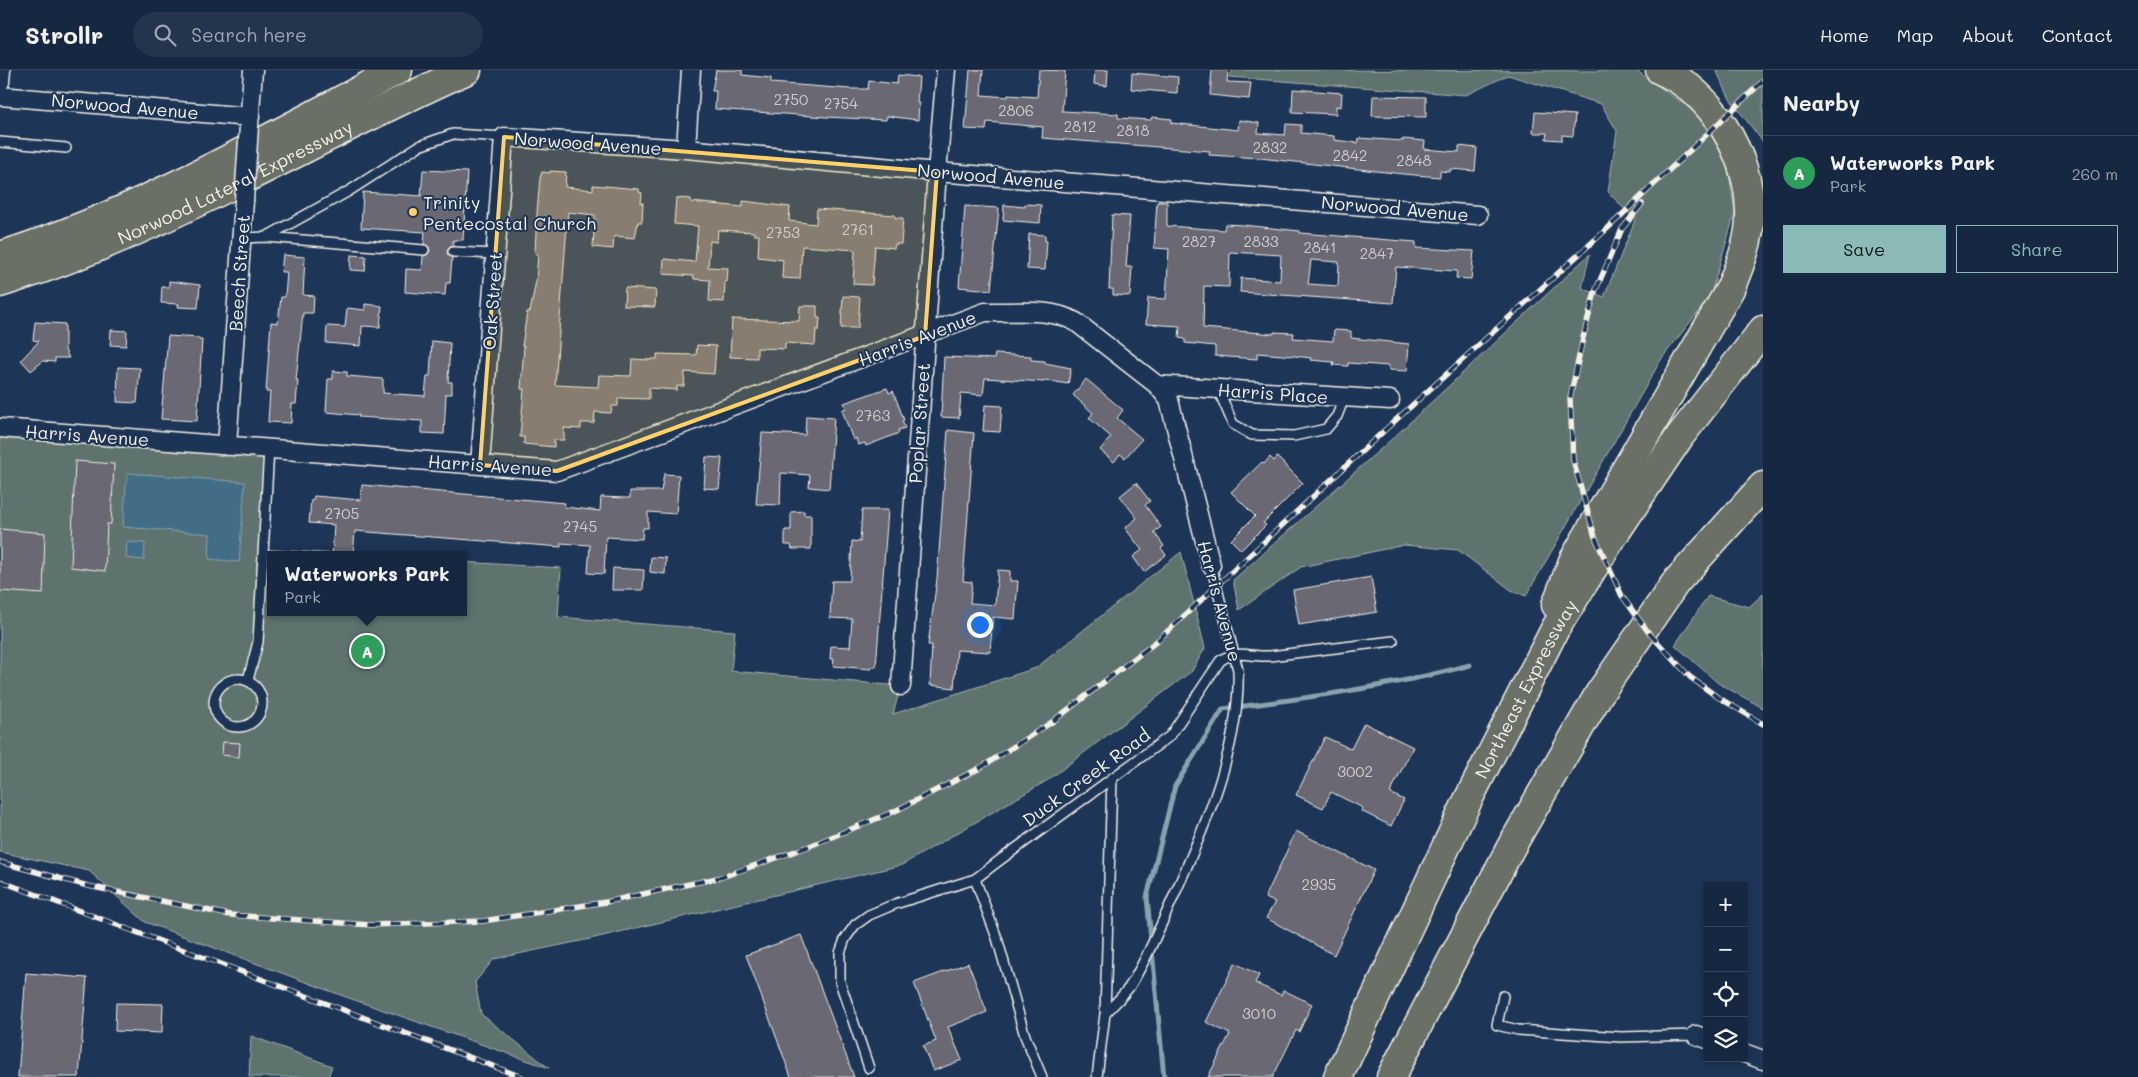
<!DOCTYPE html>
<html lang="en">
<head>
<meta charset="utf-8">
<style>
	:root { --surface:#162841; --page:#23344c; --text:#f1f3f6; --muted:#9ea6b1; --line:#35445a; --accent:#8bbbb9 }
	body { margin:0; font-family:Mali,sans-serif; background:var(--page); color:var(--text) }
	.controls { position:absolute; right:15px; bottom:15px; display:grid; overflow:hidden; border-radius:0px; box-shadow:0 2px 8px #0003 }
	.controls button { width:45px; height:45px; display:grid; place-items:center; padding:0; border:0; border-bottom:1px solid var(--line); background:var(--surface); color:var(--text); font:25px sans-serif }
	.you { position:absolute; left:979px; top:554px; width:18px; height:18px; margin:-12px; border:4px solid #fff; border-radius:50%; background:#1a73e8; box-shadow:0 0 0 8px #1a73e833 }
	.badge { display:grid; place-items:center; width:32px; height:32px; border-radius:50%; background:var(--accent); color:#fff; font-size:16px; font-weight:700 }
	.pin { position:absolute; translate:-50% -50%; border:2px solid #fff; box-shadow:0 1px 5px #0006 }
	.popup { position:absolute; left:267px; top:481px; width:200px; height:65px; box-sizing:border-box; display:grid; place-content:center; border-radius:0px; background:var(--surface); filter:drop-shadow(0 1px 4px #0005); font-size:16px; white-space:nowrap; color:var(--muted) }
	.popup b { font-size:19px; color:var(--text) }
	.popup::after { content:''; position:absolute; left:50%; top:100%; margin-left:-10px; border:10px solid transparent; border-top-color:var(--surface) }
	.list { margin:0; padding:0; list-style:none }
	h2 { display:flex; justify-content:space-between; align-items:center; height:65px; margin:0; padding:0 20px; font-size:21px }
	h2 small { font-size:16px; font-weight:400; color:var(--muted) }
	.list li { display:grid; grid-template-columns:32px 1fr auto; gap:15px; align-items:center; box-sizing:border-box; height:75px; padding:0 20px; border-top:1px solid var(--line) }
	.list b { display:block; font-size:19px; white-space:nowrap }
	.list p { margin:0; font-size:16px; white-space:nowrap; color:var(--muted) }
	.list em { font-size:16px; font-style:normal; color:var(--muted) }
	.actions { display:flex; gap:10px; padding:15px 20px }
	.actions a { flex:1; padding:11px 0; border:1px solid var(--accent); border-radius:0px; text-align:center; font-size:18px; color:var(--accent) }
	.actions .main { background:var(--accent); color:#111 }
	.icon { flex:none; width:28px; height:28px; fill:none; stroke:currentColor; stroke-width:2; stroke-linecap:round; stroke-linejoin:round }
	.map { position:relative; flex:none; width:1763px; height:1007px; overflow:hidden }
	header { display:flex; align-items:center; gap:30px; box-sizing:border-box; height:70px; padding:0 25px; background:var(--surface); border-bottom:1px solid var(--line) }
	header strong { font-size:24px }
	nav { display:flex; gap:28px; margin-inline-start:auto; font-size:18px }
	.search { width:350px; height:45px; background:var(--page); display:flex; align-items:center; gap:12px; box-sizing:border-box; padding:0 18px; border-radius:28px; color:var(--muted); font-size:19px }
	main { display:flex }
	aside { flex:1; background:var(--surface) }
	.map>svg:first-child { display:block }
	.green { fill:#5e736e; stroke:#a9b2ab }
	.water { fill:#426d87; stroke:#89a2ae }
	.lines { fill:none; stroke-linecap:round; stroke-linejoin:round }
	.stream { stroke:#89a2ae; stroke-width:5 }
	.building { fill:#696773; stroke:#f4f1e8; fill-rule:evenodd }
	.service-casing { stroke:#f4f1e8; stroke-width:12 }
	.minor-casing { stroke:#f4f1e8; stroke-width:21 }
	.motorway-casing { stroke:#f4f1e8; stroke-width:31 }
	.service { stroke:#1d3557; stroke-width:9 }
	.minor { stroke:#1d3557; stroke-width:18 }
	.motorway { stroke:#6b7065; stroke-width:28 }
	.rail-casing { stroke:#f4f1e8; stroke-width:5.5 }
	.rail { stroke:#1d3557; stroke-width:4; stroke-dasharray:11; stroke-linecap:butt }
	.minor-bridge-casing { stroke:#f4f1e8; stroke-width:21; stroke-linecap:butt }
	.minor-bridge { stroke:#1d3557; stroke-width:18 }
	.marked { fill:#ffd166; fill-opacity:0.2; stroke:#ffd166; stroke-width:4; stroke-linejoin:round }
	.poi-dot { fill:#ffd166; stroke:#1d3557; stroke-width:2 }
	.labels { text-anchor:middle; dominant-baseline:central; stroke-width:4; stroke-linejoin:round; paint-order:stroke }
	.number-label { font-size:15px; fill:#d1cecb }
	.street-label { font-size:18px; fill:#f4f1e8; stroke:#1d3557 }
	.poi-label { font-size:18px; fill:#f4f1e8; stroke:#1d3557; text-anchor:start }
</style>
</head>
<body>
<header>
<strong>Strollr</strong>
<div class="search"><svg class="icon" aria-label="search" viewBox="0 0 24 24"><circle cx="10" cy="10" r="6"/><path d="M15 15l6 6"/></svg>Search here</div>
<nav><a>Home</a><a>Map</a><a>About</a><a>Contact</a></nav>
</header>
<main>
<div class="map">
<svg width="1763" height="1007" viewBox="0 0 1763 1007">
	<rect width="100%" height="100%" fill="#1d3557"/>
	<filter id="ink" filterUnits="userSpaceOnUse"><feTurbulence type="fractalNoise" baseFrequency=".02" numOctaves="2"/><feDisplacementMap in="SourceGraphic" scale="10" xChannelSelector="R" yChannelSelector="G"/><feConvolveMatrix kernelMatrix="1 2 1 2 8 2 1 2 1" color-interpolation-filters="sRGB"/></filter>
	<g filter="url(#ink)">
		<!-- green -->
		<path class="green" d="M1233,0L1637,1L1695,42L1726,85L1735,143L1710,227L1662,288L1526,526L1511,520L1458,480L1404,475L1301,497L1239,540L1233,510L1393,368L1590,184L1582,218L1604,227L1635,150L1608,122L1617,61L1601,34L1508,5L1466,25L1229,7Z
			M1716,0H1763V72L1730,29Z
			M0,358L269,379L263,479L354,485H271V542H463V492L561,498L558,547L735,561L731,601L901,616L893,644L1036,598L1181,482L1205,578L1192,601L1048,710L902,795L590,869L494,889L475,912L481,944L549,998L346,927L145,852L89,801L0,782Z
			M1763,524V638L1718,613L1675,575L1708,526L1749,537Z
			M251,966L332,996L328,1007H249Z"/>
		<!-- water -->
		<path class="water" d="M127,403L245,412L239,492L209,489L210,464L123,457Z
			M127,472L145,473L144,490L126,488Z"/>
		<g class="lines">
			<!-- stream -->
			<path class="stream" d="M1164,1007L1147,827L1175,716L1223,639C1306,628 1389,617 1470,595"/>
		</g>
		<!-- building -->
		<path class="building" d="M716,0H742V5L771,8V13L850,19H868L869,11L897,14L898,5L919,7L917,33H919L918,50L887,46L886,50L826,47L715,39L716,21H712Z
			M970,0H983L981,25L1008,27V25L1037,27L1039,0L1065,1L1062,41L1118,44V48L1151,50L1152,47L1172,49L1171,53L1238,60L1239,50L1259,53L1258,63L1285,65L1286,54L1301,55V63L1334,66V70L1358,73L1359,68L1403,71V69L1425,71L1424,79L1459,82V76L1477,78L1475,101L1450,99V102L1440,101V107L1403,104L1260,88L1209,85L1210,81L1042,68L1043,57L987,52L986,60L965,59Z
			M1095,0H1108L1107,16L1094,14Z
			M1212,0H1228L1227,12L1251,13L1249,29L1210,25Z
			M1132,3L1178,7L1177,23L1131,19Z
			M1293,19L1342,23L1341,37L1336,36V44L1292,42Z
			M1373,26L1426,27V47L1372,46Z
			M1535,42L1575,45L1573,66L1562,65V70L1546,69L1547,63H1533Z
			M423,100L467,102L463,170H453V176L450,177L447,181L448,185L452,188L450,213H446L445,225L405,222L406,199L422,200L423,186L427,185L430,181L429,177L424,174L425,162L361,158L363,122L421,126Z
			M550,101L566,102L565,117L593,120V115L639,119V122L642,123L641,133H643L642,152H638L635,168L614,166L613,179L593,177L595,145L568,142L555,315L598,317L599,305L631,306L632,289L651,290V289H657V284L696,285L697,275L716,276L714,304L685,302L684,316H677V320L649,318V329L618,328V336H612L611,343L595,342L594,353H581V359L564,358V370H554V377L524,374V367H520L524,319H521L524,276H522L527,242H530L536,211L538,184H536L535,182L537,143L540,108L542,102L550,103Z
			M676,128L691,129V132L743,137V131L790,137L789,151L816,154L817,139L895,145V148H903L901,174H895L894,178L875,176L872,215L853,214L855,180L802,176L800,209L782,208L783,190L758,187L759,165H754V162L718,160L717,172L710,171L708,197L728,198L727,212L725,211L724,232L709,231L710,210L694,209V206L663,204L664,189L695,192L698,156L674,154Z
			M1157,132H1167V156L1224,160L1225,154L1243,155L1300,161V163L1416,172V178L1474,181L1471,209L1456,208L1457,201L1396,197L1393,233L1240,222L1241,208L1280,211L1281,185L1230,182L1229,217L1204,216L1203,258L1274,264V262L1294,263L1293,268L1333,271L1334,260L1351,261V268L1409,274L1407,301L1389,300V296L1348,293V296L1333,295L1334,292L1310,290L1311,288L1295,286L1257,283V289L1215,286V276L1185,273V269L1179,268L1180,256L1146,254L1148,228L1166,229L1169,179L1154,178ZM1311,190L1339,192L1338,216L1308,214Z
			M1025,134L1041,135L1040,153L1003,150L1004,135L1025,137Z
			M965,136L999,138L991,220L959,217Z
			M1112,145L1130,146L1126,197H1132L1130,226L1113,225V219H1109Z
			M1029,164L1045,165V171H1047L1045,200L1027,199Z
			M283,185L305,187L303,225L314,226L313,243H303L296,310H298L296,334H292L291,353L268,352L270,322H266L271,252L278,253L281,227H285L287,202H281Z
			M351,185L366,186L365,201L350,200Z
			M169,211L200,215L198,238L178,237L179,234L161,233L162,217H169Z
			M625,218L656,220L655,237L624,236Z
			M843,226L860,227L858,258H841Z
			M365,234L382,236L380,257L362,256L361,276L326,273L327,256L345,257L347,238L365,240Z
			M800,236H817V248H820L819,260H816L815,275L785,273V279L757,278V288L730,287L732,249L799,251Z
			M35,252L65,254V280L69,288H55V292L43,291L31,301L21,290L39,271L33,270Z
			M111,260L127,261L126,276L110,275Z
			M168,266L199,268V270H202L197,351L161,349Z
			M432,271L450,273L448,312H452V324H446L444,364L422,363V351L358,347L359,345L326,342L328,309H333V301L347,302V306L383,309V323L425,326L427,306H430Z
			M995,284L1031,286V290L1045,291V293L1071,298L1068,314L1044,310V312L985,308L983,325L961,323L959,348L941,347L944,287L994,289Z
			M118,297L140,298L137,333L117,332Z
			M1086,309L1123,340L1117,348L1142,369L1125,388L1120,384L1114,392L1100,380L1111,367L1089,348L1093,343L1073,325Z
			M887,318L889,323L893,321L904,350L902,351L905,358L898,360L899,363L866,376L865,373L858,375L856,368L853,370L842,340L846,338L844,333Z
			M985,335L1002,336L1000,362L983,361Z
			M806,346L834,348L829,419L809,417L810,405L781,403L780,435L756,434L762,363L805,365Z
			M948,360L974,363L963,511L972,512L970,533L995,535L998,500L1010,501V511H1018L1015,549L993,547L990,582L957,580L954,618L930,615L932,575H928L937,509Z
			M706,387L722,388L719,419L704,418Z
			M1270,387L1274,391L1277,387L1303,413L1263,453L1266,455L1241,480L1231,470L1255,446L1231,422L1262,392L1264,394Z
			M75,391L114,394L111,454H107L105,501L71,497Z
			M664,404L679,405L676,444L648,442V458H643L642,469L606,467L604,504L588,503L590,475L561,473V477L355,461L353,485H332L334,455L309,453L311,430H313L314,426L361,430L362,415L565,433L564,437L600,441L601,427L625,428H630V421H661Z
			M1136,413L1150,431L1145,435L1161,457L1154,462L1164,476L1161,478L1166,485L1144,502L1133,487L1142,480L1125,458L1137,448L1120,426Z
			M862,440H888L876,597H871V599L833,596L834,589H830L831,576L850,577L852,549L830,548L832,511H850L852,471L860,472Z
			M804,441V445H811V479H792L791,475H785V460H791V442Z
			M0,459L45,463L43,524L0,521Z
			M651,487L666,488L665,504L650,502Z
			M613,498L644,500L643,520H612Z
			M1371,507L1377,542L1299,555L1293,520Z
			M1364,653L1413,677L1390,723L1404,730L1391,756L1361,741L1363,738L1331,722L1323,738L1296,725L1325,667L1351,679Z
			M223,672L240,673L239,687L222,685Z
			M1296,761L1374,800L1334,885L1266,848L1275,832L1265,828Z
			M801,865L854,1007H791L746,885Z
			M968,893L987,942L948,957L962,990L933,1001L923,976L936,971L914,913Z
			M1235,893L1259,905L1255,913L1281,925L1283,920L1312,934L1299,962L1296,960L1273,1007H1208L1230,964L1206,952Z
			M26,903L87,908L79,1007H18Z
			M116,933L163,934L162,963L115,961Z"/>
		<g class="lines">
			<!-- service casing -->
			<g class="service-casing">
				<path id="service" d="M0,72L66,78
					M266,167L424,180
					M241,168L266,167L349,121L419,76L453,64L504,67
					M453,182L496,184
					M1218,319L1233,354L1252,365L1294,366L1326,359L1337,346L1344,328
					M214 633a24 24 0 1 1 48 0a24 24 0 1 1-48 0Z
					M248,610L258,572L269,379
					M975,809L997,868L1025,966L1042,1007
					M1503,926L1497,955L1518,960L1621,967L1696,965
					M1105,944C1113,935 1123,926 1130,916C1147,889 1160,857 1173,828C1204,759 1241,676 1238,600L1211,495
					M869,998L840,912V883L845,869L855,855L869,845L895,834L975,809L1000,790L1170,666L1220,591C1235,579 1252,587 1270,586L1393,571
					M1097,1007L1105,944L1112,708"/>
			</g>
			<!-- minor casing -->
			<g class="minor-casing">
				<path id="minor" d="M0,12L1,0
					M0,26L250,47
					M249,56L253,0
					M686,79L691,0
					M1157,315L1390,330
					M0,358L557,401L985,242C1015,243 1049,237 1076,252L1157,315L1169,330L1211,495
					M227,376L244,131
					M480,395L504,67L686,79L937,102L1478,145
					M901,616L937,102L946,0
					M1696,965L1707,969
					M1744,983L1763,990"/>
			</g>
			<!-- motorway casing -->
			<g class="motorway-casing">
				<g id="motorway">
					<path d="M0,186C140,142 268,68 398,0"/>
					<path id="s1" d="M0,213C163,162 311,69 467,0"/>
					<path d="M1556,535L1573,491L1730,219C1740,195 1751,169 1750,142C1749,85 1713,23 1660,0"/>
					<path id="s2" d="M1338,1007L1468,730L1555,559L1613,466L1680,366L1763,260"/>
					<path d="M1391,1007L1511,777L1599,624L1676,512L1763,416"/>
				</g>
			</g>
			<!-- service -->
			<use href="#service" class="service"/>
			<!-- minor -->
			<use href="#minor" class="minor"/>
			<!-- motorway -->
			<use href="#motorway" class="motorway"/>
			<!-- rail casing -->
			<g class="rail-casing">
				<path id="rail" d="M1642,134L1622,159L1595,222L1583,268L1570,328L1573,390L1595,467L1622,526L1649,563L1690,607L1716,626L1763,654
					M0,792L88,816L230,845L371,855L483,851L606,832L722,807L807,777L893,742L980,698L1052,652L1157,571L1387,358L1608,158L1763,11
					M0,811L522,1007"/>
			</g>
			<!-- rail -->
			<use href="#rail" class="rail"/>
			<!-- minor-bridge casing -->
			<g class="minor-bridge-casing">
				<path id="minor-bridge" d="M244,131L249,56"/>
			</g>
			<!-- minor-bridge -->
			<use href="#minor-bridge" class="minor-bridge"/>
		</g>
	</g>
	<!-- marked area -->
	<path class="marked" d="M504,67L937,102L925,266L557,401L480,395Z"/>
	<!-- markers -->
	<circle class="poi-dot" cx="413" cy="142" r="5"/>
	<g class="labels">
		<!-- number labels -->
		<g class="number-label">
			<text x="791" y="29">2750</text>
			<text x="841" y="33">2754</text>
			<text x="1016" y="40">2806</text>
			<text x="1080" y="56">2812</text>
			<text x="1133" y="60">2818</text>
			<text x="1270" y="77">2832</text>
			<text x="1350" y="85">2842</text>
			<text x="1414" y="90">2848</text>
			<text x="858" y="159">2761</text>
			<text x="783" y="162">2753</text>
			<text x="1199" y="171">2827</text>
			<text x="1261" y="171">2833</text>
			<text x="1320" y="177">2841</text>
			<text x="1377" y="183">2847</text>
			<text x="873" y="345">2763</text>
			<text x="342" y="443">2705</text>
			<text x="580" y="456">2745</text>
			<text x="1355" y="701">3002</text>
			<text x="1319" y="814">2935</text>
			<text x="1259" y="943">3010</text>
		</g>
		<!-- street labels -->
		<g class="street-label">
			<text transform="translate(125 36) rotate(5)">Norwood Avenue</text>
			<text transform="translate(588 73) rotate(4)">Norwood Avenue</text>
			<text transform="translate(991 106) rotate(5)">Norwood Avenue</text>
			<text stroke="none"><textPath href="#s1" startOffset="256">Norwood Lateral Expressway</textPath></text>
			<text transform="translate(1395 138) rotate(5)">Norwood Avenue</text>
			<text transform="translate(239 203) rotate(-86)">Beech Street</text>
			<text transform="translate(492 231) rotate(-86)">Oak Street</text>
			<text transform="translate(917 268) rotate(-21)">Harris Avenue</text>
			<text transform="translate(1273 323) rotate(4)">Harris Place</text>
			<text transform="translate(919 353) rotate(-86)">Poplar Street</text>
			<text transform="translate(87 365) rotate(4)">Harris Avenue</text>
			<text transform="translate(490 395) rotate(4)">Harris Avenue</text>
			<text transform="translate(1220 531) rotate(75)">Harris Avenue</text>
			<text stroke="none"><textPath href="#s2" startOffset="431">Northeast Expressway</textPath></text>
			<text transform="translate(1086 707) rotate(-36)">Duck Creek Road</text>
		</g>
		<!-- poi labels -->
		<g class="poi-label">
			<text x="423" y="132">Trinity<tspan x="423" dy="21">Pentecostal Church</tspan></text>
		</g>
	</g>
</svg>
<div class="controls">
<button>+</button>
<button>−</button>
<button><svg class="icon" aria-label="locate" viewBox="0 0 24 24"><circle cx="12" cy="12" r="6"/><path d="M12 2v4M12 18v4M2 12h4M18 12h4"/></svg></button>
<button><svg class="icon" aria-label="layers" viewBox="0 0 24 24"><path d="M12 4l9 5-9 5-9-5zM3 14l9 5 9-5"/></svg></button>
</div>
<div class="you"></div>
<div class="pin badge" style="left:367px;top:581px;background:#2e9e5b">A</div>
<div class="popup"><b>Waterworks Park</b>Park</div>
</div>
<aside>
<h2>Nearby<small></small></h2>
<ul class="list">
<li><span class="badge" style="background:#2e9e5b">A</span><div><b>Waterworks Park</b><p>Park</p></div><em>260 m</em></li>
</ul>
<div class="actions"><a class="main">Save</a><a>Share</a></div>
</aside>
</main>
</body>
</html>
